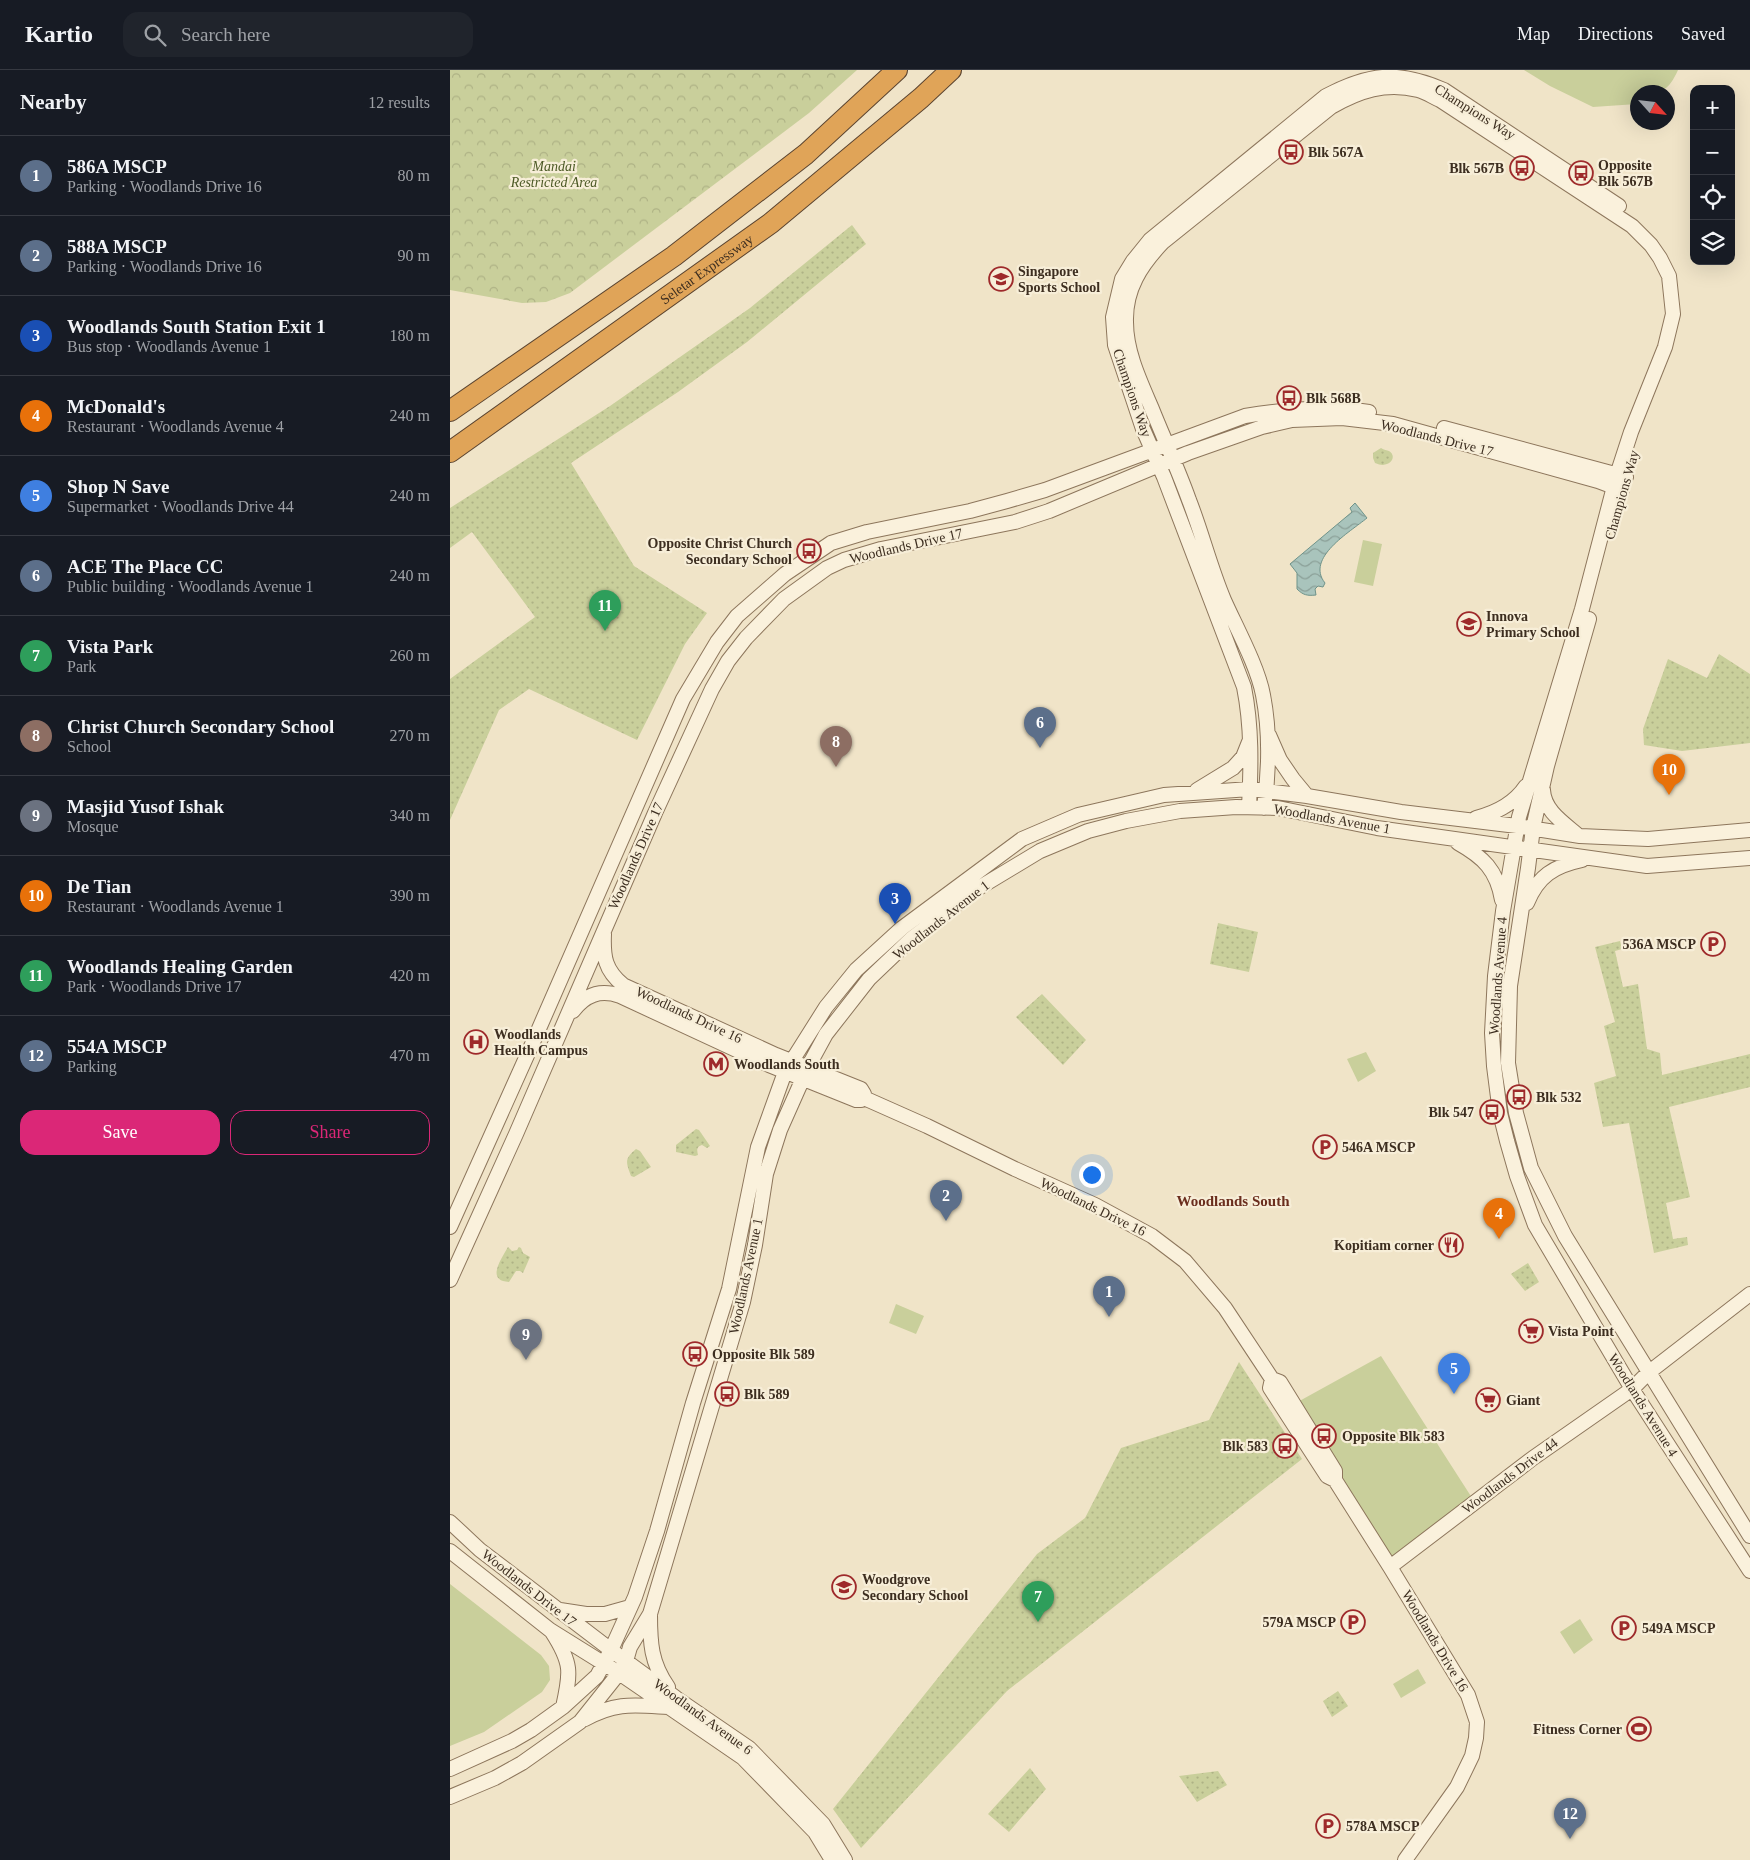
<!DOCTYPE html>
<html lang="en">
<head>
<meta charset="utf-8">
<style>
	:root { --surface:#171b24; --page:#20242c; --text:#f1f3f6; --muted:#9ea1a6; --line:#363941; --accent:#db2777 }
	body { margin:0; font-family:"Times New Roman",serif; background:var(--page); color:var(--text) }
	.controls { position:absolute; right:15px; top:15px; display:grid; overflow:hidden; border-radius:10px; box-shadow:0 5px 20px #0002 }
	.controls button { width:45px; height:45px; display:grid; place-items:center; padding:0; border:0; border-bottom:1px solid var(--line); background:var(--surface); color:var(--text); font:25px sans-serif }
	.compass { position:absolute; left:1180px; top:15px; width:45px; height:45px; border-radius:50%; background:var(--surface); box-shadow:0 5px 20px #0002; rotate:117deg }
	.you { position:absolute; left:641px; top:1104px; width:18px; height:18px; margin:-12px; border:4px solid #fff; border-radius:50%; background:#1a73e8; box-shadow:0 0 0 8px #1a73e833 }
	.badge { display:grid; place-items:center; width:32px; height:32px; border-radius:50%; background:var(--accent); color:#fff; font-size:16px; font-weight:700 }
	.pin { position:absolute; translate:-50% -41px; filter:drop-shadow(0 1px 2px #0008) }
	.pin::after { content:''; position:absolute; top:26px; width:18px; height:15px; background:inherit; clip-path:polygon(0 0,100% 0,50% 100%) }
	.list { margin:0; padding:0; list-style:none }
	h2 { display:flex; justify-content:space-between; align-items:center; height:65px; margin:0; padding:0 20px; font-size:21px }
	h2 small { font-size:16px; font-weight:400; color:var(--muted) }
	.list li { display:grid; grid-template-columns:32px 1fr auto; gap:15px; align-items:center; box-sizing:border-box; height:80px; padding:0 20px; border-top:1px solid var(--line) }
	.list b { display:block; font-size:19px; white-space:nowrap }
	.list p { margin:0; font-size:16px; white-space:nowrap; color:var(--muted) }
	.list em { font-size:16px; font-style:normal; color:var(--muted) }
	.actions { display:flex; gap:10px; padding:15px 20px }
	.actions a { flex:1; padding:11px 0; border:1px solid var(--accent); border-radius:15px; text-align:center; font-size:18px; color:var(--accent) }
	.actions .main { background:var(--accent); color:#fff }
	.icon { flex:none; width:28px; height:28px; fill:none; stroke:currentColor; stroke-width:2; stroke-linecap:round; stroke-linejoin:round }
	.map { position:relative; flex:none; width:1300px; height:1790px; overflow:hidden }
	header { display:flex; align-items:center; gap:30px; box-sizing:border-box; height:70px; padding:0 25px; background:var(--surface); border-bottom:1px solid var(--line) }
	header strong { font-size:24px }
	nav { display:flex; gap:28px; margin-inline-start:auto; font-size:18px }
	.search { width:350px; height:45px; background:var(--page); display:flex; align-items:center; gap:12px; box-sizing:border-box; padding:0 18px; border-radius:15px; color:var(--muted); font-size:19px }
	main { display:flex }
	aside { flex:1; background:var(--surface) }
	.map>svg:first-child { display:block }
	.grass { fill:#c9cf9b }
	.forest { fill:url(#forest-crowns) }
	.park { fill:url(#park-dots) }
	.water { fill:url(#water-waves); stroke:#6f938a }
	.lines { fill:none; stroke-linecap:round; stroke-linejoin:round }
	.minor-casing { stroke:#8d765c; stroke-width:16 }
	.highway-casing { stroke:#5b4430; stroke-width:22 }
	.minor { stroke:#faf1dc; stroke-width:14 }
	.highway { stroke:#e0a458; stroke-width:20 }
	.labels { text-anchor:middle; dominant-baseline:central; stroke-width:4.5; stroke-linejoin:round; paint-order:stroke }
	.street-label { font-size:14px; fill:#3d2e20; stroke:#f7eed8 }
	.poi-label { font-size:14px; font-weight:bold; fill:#3d2e20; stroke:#f7eed8; text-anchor:start }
	.park-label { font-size:14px; font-style:italic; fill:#4d5a26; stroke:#f7eed8 }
	.neighbourhood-label { font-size:15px; font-weight:bold; fill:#6b2e1e; stroke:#f7eed8 }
</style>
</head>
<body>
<header>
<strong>Kartio</strong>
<div class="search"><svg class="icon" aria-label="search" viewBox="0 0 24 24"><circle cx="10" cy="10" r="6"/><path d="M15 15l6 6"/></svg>Search here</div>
<nav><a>Map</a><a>Directions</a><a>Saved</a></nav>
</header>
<main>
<aside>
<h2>Nearby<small>12 results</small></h2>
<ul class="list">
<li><span class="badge" style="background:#5c6f8a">1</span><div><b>586A MSCP</b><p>Parking · Woodlands Drive 16</p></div><em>80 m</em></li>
<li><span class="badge" style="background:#5c6f8a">2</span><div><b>588A MSCP</b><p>Parking · Woodlands Drive 16</p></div><em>90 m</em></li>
<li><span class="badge" style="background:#1a4fb4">3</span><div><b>Woodlands South Station Exit 1</b><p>Bus stop · Woodlands Avenue 1</p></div><em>180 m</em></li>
<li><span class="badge" style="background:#e8710a">4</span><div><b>McDonald's</b><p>Restaurant · Woodlands Avenue 4</p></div><em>240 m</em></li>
<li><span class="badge" style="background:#3f7fe0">5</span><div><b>Shop N Save</b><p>Supermarket · Woodlands Drive 44</p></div><em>240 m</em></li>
<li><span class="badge" style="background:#5c6f8a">6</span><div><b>ACE The Place CC</b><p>Public building · Woodlands Avenue 1</p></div><em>240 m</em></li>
<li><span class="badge" style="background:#2e9e5b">7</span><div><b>Vista Park</b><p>Park</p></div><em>260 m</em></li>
<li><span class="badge" style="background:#8d6e63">8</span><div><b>Christ Church Secondary School</b><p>School</p></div><em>270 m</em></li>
<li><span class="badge" style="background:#6b7280">9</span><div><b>Masjid Yusof Ishak</b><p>Mosque</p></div><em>340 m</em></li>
<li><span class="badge" style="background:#e8710a">10</span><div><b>De Tian</b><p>Restaurant · Woodlands Avenue 1</p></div><em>390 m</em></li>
<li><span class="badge" style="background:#2e9e5b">11</span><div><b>Woodlands Healing Garden</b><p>Park · Woodlands Drive 17</p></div><em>420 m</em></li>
<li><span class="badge" style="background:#5c6f8a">12</span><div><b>554A MSCP</b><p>Parking</p></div><em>470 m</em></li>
</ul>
<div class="actions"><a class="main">Save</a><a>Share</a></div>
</aside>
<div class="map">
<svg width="1300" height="1790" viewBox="0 0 1300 1790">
	<defs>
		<pattern id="forest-crowns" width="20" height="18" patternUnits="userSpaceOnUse" patternTransform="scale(1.25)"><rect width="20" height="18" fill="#c9cf9b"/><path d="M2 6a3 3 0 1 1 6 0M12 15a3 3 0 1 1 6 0" fill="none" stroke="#aeb285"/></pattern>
		<pattern id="park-dots" width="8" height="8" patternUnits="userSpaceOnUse" patternTransform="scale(1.25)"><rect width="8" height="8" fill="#c9cf9b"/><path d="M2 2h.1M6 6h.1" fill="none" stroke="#aeb285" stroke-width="1.8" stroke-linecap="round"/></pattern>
		<pattern id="water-waves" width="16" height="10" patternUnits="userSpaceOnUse" patternTransform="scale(1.25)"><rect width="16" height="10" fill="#a9c4bc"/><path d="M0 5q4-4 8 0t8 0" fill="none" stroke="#8ba098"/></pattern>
	</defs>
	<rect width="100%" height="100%" fill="#f0e4c8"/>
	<!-- grass -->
	<path class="grass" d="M1074,0H1228C1217,24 1211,22 1188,22L1187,34L1143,37L1100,16Z
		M913,470L932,474L923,516L904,512Z
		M916,982L926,1001L908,1012L897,989Z
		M446,1234L474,1246L466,1264L439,1253Z
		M931,1286L1024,1431L941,1495L844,1334Z
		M0,1514L91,1585L99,1596L100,1610L92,1622L34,1662L0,1676Z
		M1130,1549L1143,1570L1124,1584L1110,1562Z
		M968,1599L976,1613L951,1628L943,1614Z"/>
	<!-- forest -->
	<path class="forest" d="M0,0H407L359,43L120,223L96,232L72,233L0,220Z"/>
	<!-- park -->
	<path class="park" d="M402,155L416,174L297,272L228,322L121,393L184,496L257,543L235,574L187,670L79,619L49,640L0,750V609L85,547L22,462L0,478V438L160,336L300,238Z
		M931,378C934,380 937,380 939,381C948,386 940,400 925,393L923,388V383Z
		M1269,584L1300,604V673L1232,681L1194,675L1193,659L1218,589L1257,608Z
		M768,853L808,862L799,902L760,894Z
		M1170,871L1172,879L1165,881L1173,917L1188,914L1197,979L1210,983L1212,1005L1300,984V1017L1219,1037L1240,1127L1216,1133L1223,1169L1237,1167L1238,1175L1204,1183L1179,1053L1153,1057L1144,1013L1166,1006L1154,956L1165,952L1145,877Z
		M592,924L636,970L613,995L566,947Z
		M246,1059L249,1060L260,1076L257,1078L252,1075C246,1077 247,1080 248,1085L245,1086L226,1082V1075Z
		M186,1079L190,1081L201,1097L184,1107L181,1106C176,1092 174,1089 186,1079Z
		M58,1177L62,1181L67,1180L69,1177L71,1178L73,1183L80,1187L73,1203L70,1201H66L59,1212C35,1211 52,1188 58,1177Z
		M1078,1193L1089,1212L1075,1221L1061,1204Z
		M789,1292L852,1389L557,1621L411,1778L383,1739L587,1484L635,1448L671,1378L759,1350Z
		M888,1621L898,1636L882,1647L873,1631Z
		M580,1698L596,1719L559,1762L538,1744Z
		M768,1701L777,1715L747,1732L729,1706Z"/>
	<!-- water -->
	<path class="water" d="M905,433L917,448C900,462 855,488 875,513L873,517L868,516L865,519L866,525C857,526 853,525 847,519V503L840,494L902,442L900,438Z"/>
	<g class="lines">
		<!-- minor casing -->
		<g class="minor-casing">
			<path id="minor" d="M994,358L1176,407
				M1139,549L1097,696L1083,758L1078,798L1060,916L1058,993L1066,1043L1081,1098L1115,1166L1300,1466
				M819,665L830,690L843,709L857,726
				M747,720L783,698L793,687L799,672
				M1093,720C1094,741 1114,753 1129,766
				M799,737C801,697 802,657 794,617L714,407L693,359L665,275L663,247L672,209L683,191L700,170L876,26C920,3 948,0 994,20L1169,136
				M814,738C819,702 820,661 813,625C808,597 786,557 774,530C760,497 752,463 739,430C728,399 714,369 702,339C690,311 676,282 676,252C675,219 691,195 713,172L881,37C909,21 935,12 968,20C976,22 983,27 990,30L1182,156L1201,175L1210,188L1219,206L1223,244L1215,277L1181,362L1167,405L1132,539L1069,747L1053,841L1045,906L1042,963L1044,996L1050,1043L1057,1071L1067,1106L1085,1155L1182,1319L1300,1501
				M1026,748C1046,743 1064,734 1076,716
				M1008,773C1033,787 1047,800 1052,830
				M1077,833C1088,806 1104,796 1132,790
				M154,864C153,887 155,900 173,915L326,985L411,1019L414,1024V1028
				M123,941C135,925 150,919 170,926L319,995L406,1030H411L414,1028L477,1056L565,1099L645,1135L702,1166L735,1191L775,1238L822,1309L830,1312L885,1401V1410
				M0,1157L88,961L233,629L267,572L287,546L335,504L381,473L417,462L520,441L557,431L595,420L795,346C836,339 878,336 919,342
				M0,1210L66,1064L205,743L262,619L278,591L296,568L334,529L377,498L394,490L431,479L565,452L599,441L738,383L812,357L842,350L892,348L943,354L1148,411L1172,420
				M822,1309L820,1318L877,1406L885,1410L940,1497L1018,1625L1027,1652L1026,1668L1022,1686L1007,1717L955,1790
				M0,1452L30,1480L161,1580L226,1628L299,1678L373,1754L395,1790
				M0,1481L100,1560L169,1603L293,1688L365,1762L382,1790
				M940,1497L1083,1388L1182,1319L1198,1303L1300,1224
				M110,1540L136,1544H155L180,1537
				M200,1544C200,1573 201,1593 218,1617
				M102,1562C122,1593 121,1602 113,1637
				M135,1649C166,1632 183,1635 218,1637
				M0,1699L62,1671L81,1660L113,1637L147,1606L161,1580L185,1527L207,1461L243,1333L279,1219L308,1077L335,1002L376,937L406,900L452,858L572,769L628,745L714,725L800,719L857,726L951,742L1067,756L1130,766L1198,769L1300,760
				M0,1727L45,1708L72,1693L130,1652L169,1603L176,1591L180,1577L200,1544L293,1232L305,1175L316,1104L330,1060L358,997L376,964L419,909L462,868L527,819L590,781L638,761L676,751L730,741L786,737L828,738L927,758L1197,796L1300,788"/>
		</g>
		<!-- highway casing -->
		<g class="highway-casing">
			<g id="highway">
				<path d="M0,341L224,186L356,84L447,0"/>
				<path id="s1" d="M0,382L321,153L471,28L501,0"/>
			</g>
		</g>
		<!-- minor -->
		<use href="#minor" class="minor"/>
		<!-- highway -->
		<use href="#highway" class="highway"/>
	</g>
	<!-- icons -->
	<defs>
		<g id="bus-ring" transform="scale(1.25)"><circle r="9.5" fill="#f7eed8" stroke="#9e2a2b" stroke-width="1.5"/><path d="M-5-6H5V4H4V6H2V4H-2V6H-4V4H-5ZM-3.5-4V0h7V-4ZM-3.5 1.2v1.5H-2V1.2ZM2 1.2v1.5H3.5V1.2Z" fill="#9e2a2b"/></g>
		<g id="school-ring" transform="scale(1.25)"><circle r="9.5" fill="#f7eed8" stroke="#9e2a2b" stroke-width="1.5"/><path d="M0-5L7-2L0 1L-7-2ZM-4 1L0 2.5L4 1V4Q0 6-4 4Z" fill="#9e2a2b"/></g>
		<g id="parking-ring" transform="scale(1.25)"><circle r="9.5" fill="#f7eed8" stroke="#9e2a2b" stroke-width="1.5"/><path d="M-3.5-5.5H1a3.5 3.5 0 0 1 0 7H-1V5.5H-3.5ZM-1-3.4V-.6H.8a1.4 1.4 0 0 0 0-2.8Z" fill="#9e2a2b"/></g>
		<g id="hospital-ring" transform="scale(1.25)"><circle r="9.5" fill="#f7eed8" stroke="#9e2a2b" stroke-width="1.5"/><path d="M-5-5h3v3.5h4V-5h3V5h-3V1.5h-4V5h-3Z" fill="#9e2a2b"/></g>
		<g id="metro-ring" transform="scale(1.25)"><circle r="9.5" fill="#f7eed8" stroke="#9e2a2b" stroke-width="1.5"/><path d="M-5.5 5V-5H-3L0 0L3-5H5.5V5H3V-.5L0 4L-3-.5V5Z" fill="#9e2a2b"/></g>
		<g id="restaurant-ring" transform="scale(1.25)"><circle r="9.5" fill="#f7eed8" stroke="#9e2a2b" stroke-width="1.5"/><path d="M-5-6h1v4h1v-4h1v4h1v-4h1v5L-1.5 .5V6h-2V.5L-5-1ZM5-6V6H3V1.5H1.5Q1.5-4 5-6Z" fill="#9e2a2b"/></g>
		<g id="supermarket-ring" transform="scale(1.25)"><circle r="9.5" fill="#f7eed8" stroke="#9e2a2b" stroke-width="1.5"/><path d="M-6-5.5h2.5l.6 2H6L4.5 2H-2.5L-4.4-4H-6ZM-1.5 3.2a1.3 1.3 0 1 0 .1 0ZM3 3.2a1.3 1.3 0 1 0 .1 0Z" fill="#9e2a2b"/></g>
		<g id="stadium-ring" transform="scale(1.25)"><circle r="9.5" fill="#f7eed8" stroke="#9e2a2b" stroke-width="1.5"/><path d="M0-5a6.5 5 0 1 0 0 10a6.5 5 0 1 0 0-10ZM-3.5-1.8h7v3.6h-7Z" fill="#9e2a2b"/></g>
	</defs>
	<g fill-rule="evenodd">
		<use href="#bus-ring" x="841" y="82"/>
		<use href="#bus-ring" x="1072" y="98"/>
		<use href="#bus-ring" x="1131" y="103"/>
		<use href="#school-ring" x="551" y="209"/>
		<use href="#bus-ring" x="839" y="328"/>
		<use href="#bus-ring" x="359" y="481"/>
		<use href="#school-ring" x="1019" y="554"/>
		<use href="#parking-ring" x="1263" y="874"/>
		<use href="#hospital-ring" x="26" y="972"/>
		<use href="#metro-ring" x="266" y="994"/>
		<use href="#bus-ring" x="1069" y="1027"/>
		<use href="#bus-ring" x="1042" y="1042"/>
		<use href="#parking-ring" x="875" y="1077"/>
		<use href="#restaurant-ring" x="1001" y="1175"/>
		<use href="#supermarket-ring" x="1081" y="1261"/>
		<use href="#bus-ring" x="245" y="1284"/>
		<use href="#bus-ring" x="277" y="1324"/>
		<use href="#supermarket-ring" x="1038" y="1330"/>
		<use href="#bus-ring" x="874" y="1366"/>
		<use href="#bus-ring" x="835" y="1376"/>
		<use href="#school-ring" x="394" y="1517"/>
		<use href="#parking-ring" x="903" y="1552"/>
		<use href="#parking-ring" x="1174" y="1558"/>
		<use href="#stadium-ring" x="1189" y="1659"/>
		<use href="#parking-ring" x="878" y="1756"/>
	</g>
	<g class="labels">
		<!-- street labels -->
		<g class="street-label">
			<text transform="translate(1025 42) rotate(32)">Champions Way</text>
			<text stroke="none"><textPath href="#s1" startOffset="315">Seletar Expressway</textPath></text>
			<text transform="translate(682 323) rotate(71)">Champions Way</text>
			<text transform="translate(987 368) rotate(14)">Woodlands Drive 17</text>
			<text transform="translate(1172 425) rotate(-74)">Champions Way</text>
			<text transform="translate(456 476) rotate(-13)">Woodlands Drive 17</text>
			<text transform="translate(882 749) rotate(10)">Woodlands Avenue 1</text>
			<text transform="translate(186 786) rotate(-66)">Woodlands Drive 17</text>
			<text transform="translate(491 850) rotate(-38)">Woodlands Avenue 1</text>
			<text transform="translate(1048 906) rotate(-86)">Woodlands Avenue 4</text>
			<text transform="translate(239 945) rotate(25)">Woodlands Drive 16</text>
			<text transform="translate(643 1137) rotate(26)">Woodlands Drive 16</text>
			<text transform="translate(296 1206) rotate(-78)">Woodlands Avenue 1</text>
			<text transform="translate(1193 1335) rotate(58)">Woodlands Avenue 4</text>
			<text transform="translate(1060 1406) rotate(-37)">Woodlands Drive 44</text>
			<text transform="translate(79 1518) rotate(38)">Woodlands Drive 17</text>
			<text transform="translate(985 1571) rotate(59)">Woodlands Drive 16</text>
			<text transform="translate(253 1647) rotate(36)">Woodlands Avenue 6</text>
		</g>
		<!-- poi labels -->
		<g class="poi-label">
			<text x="858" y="82">Blk 567A</text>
			<text x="1148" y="95">Opposite<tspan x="1148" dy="16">Blk 567B</tspan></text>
			<text x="1054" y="98" text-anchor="end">Blk 567B</text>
			<text x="568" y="201">Singapore<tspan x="568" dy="16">Sports School</tspan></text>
			<text x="856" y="328">Blk 568B</text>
			<text x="342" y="473" text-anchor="end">Opposite Christ Church<tspan x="342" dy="16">Secondary School</tspan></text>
			<text x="1036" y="546">Innova<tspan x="1036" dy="16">Primary School</tspan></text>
			<text x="1246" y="874" text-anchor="end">536A MSCP</text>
			<text x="44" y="964">Woodlands<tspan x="44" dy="16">Health Campus</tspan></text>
			<text x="284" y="994">Woodlands South</text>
			<text x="1086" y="1027">Blk 532</text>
			<text x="1024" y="1042" text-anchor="end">Blk 547</text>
			<text x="892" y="1077">546A MSCP</text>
			<text x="984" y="1175" text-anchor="end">Kopitiam corner</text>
			<text x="1098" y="1261">Vista Point</text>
			<text x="262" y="1284">Opposite Blk 589</text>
			<text x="294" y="1324">Blk 589</text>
			<text x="1056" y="1330">Giant</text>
			<text x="892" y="1366">Opposite Blk 583</text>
			<text x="818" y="1376" text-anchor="end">Blk 583</text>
			<text x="412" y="1509">Woodgrove<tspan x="412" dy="16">Secondary School</tspan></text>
			<text x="886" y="1552" text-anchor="end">579A MSCP</text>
			<text x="1192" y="1558">549A MSCP</text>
			<text x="1172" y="1659" text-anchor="end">Fitness Corner</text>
			<text x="896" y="1756">578A MSCP</text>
		</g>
		<!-- park labels -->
		<g class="park-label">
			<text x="104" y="96">Mandai<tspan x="104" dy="16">Restricted Area</tspan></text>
		</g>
		<!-- neighbourhood labels -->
		<g class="neighbourhood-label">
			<text x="783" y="1131">Woodlands South</text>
		</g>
	</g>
</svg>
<div class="controls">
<button>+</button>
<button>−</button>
<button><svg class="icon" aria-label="locate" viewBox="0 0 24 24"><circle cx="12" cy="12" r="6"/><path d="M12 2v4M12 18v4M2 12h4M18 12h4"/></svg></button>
<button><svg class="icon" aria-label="layers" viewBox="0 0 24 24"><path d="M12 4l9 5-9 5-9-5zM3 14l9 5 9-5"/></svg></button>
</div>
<svg class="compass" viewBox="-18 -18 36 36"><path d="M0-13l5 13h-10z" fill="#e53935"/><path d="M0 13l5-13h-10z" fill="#9ea1a6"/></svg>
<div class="you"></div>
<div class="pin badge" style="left:659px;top:1247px;background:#5c6f8a">1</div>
<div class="pin badge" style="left:496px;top:1151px;background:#5c6f8a">2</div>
<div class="pin badge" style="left:445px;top:854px;background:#1a4fb4">3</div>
<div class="pin badge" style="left:1049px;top:1169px;background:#e8710a">4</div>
<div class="pin badge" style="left:1004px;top:1324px;background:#3f7fe0">5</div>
<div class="pin badge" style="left:590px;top:678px;background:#5c6f8a">6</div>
<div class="pin badge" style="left:588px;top:1552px;background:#2e9e5b">7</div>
<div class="pin badge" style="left:386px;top:697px;background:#8d6e63">8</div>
<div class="pin badge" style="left:76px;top:1290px;background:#6b7280">9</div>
<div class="pin badge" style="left:1219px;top:725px;background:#e8710a">10</div>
<div class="pin badge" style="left:155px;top:561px;background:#2e9e5b">11</div>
<div class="pin badge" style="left:1120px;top:1769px;background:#5c6f8a">12</div>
</div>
</main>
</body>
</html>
